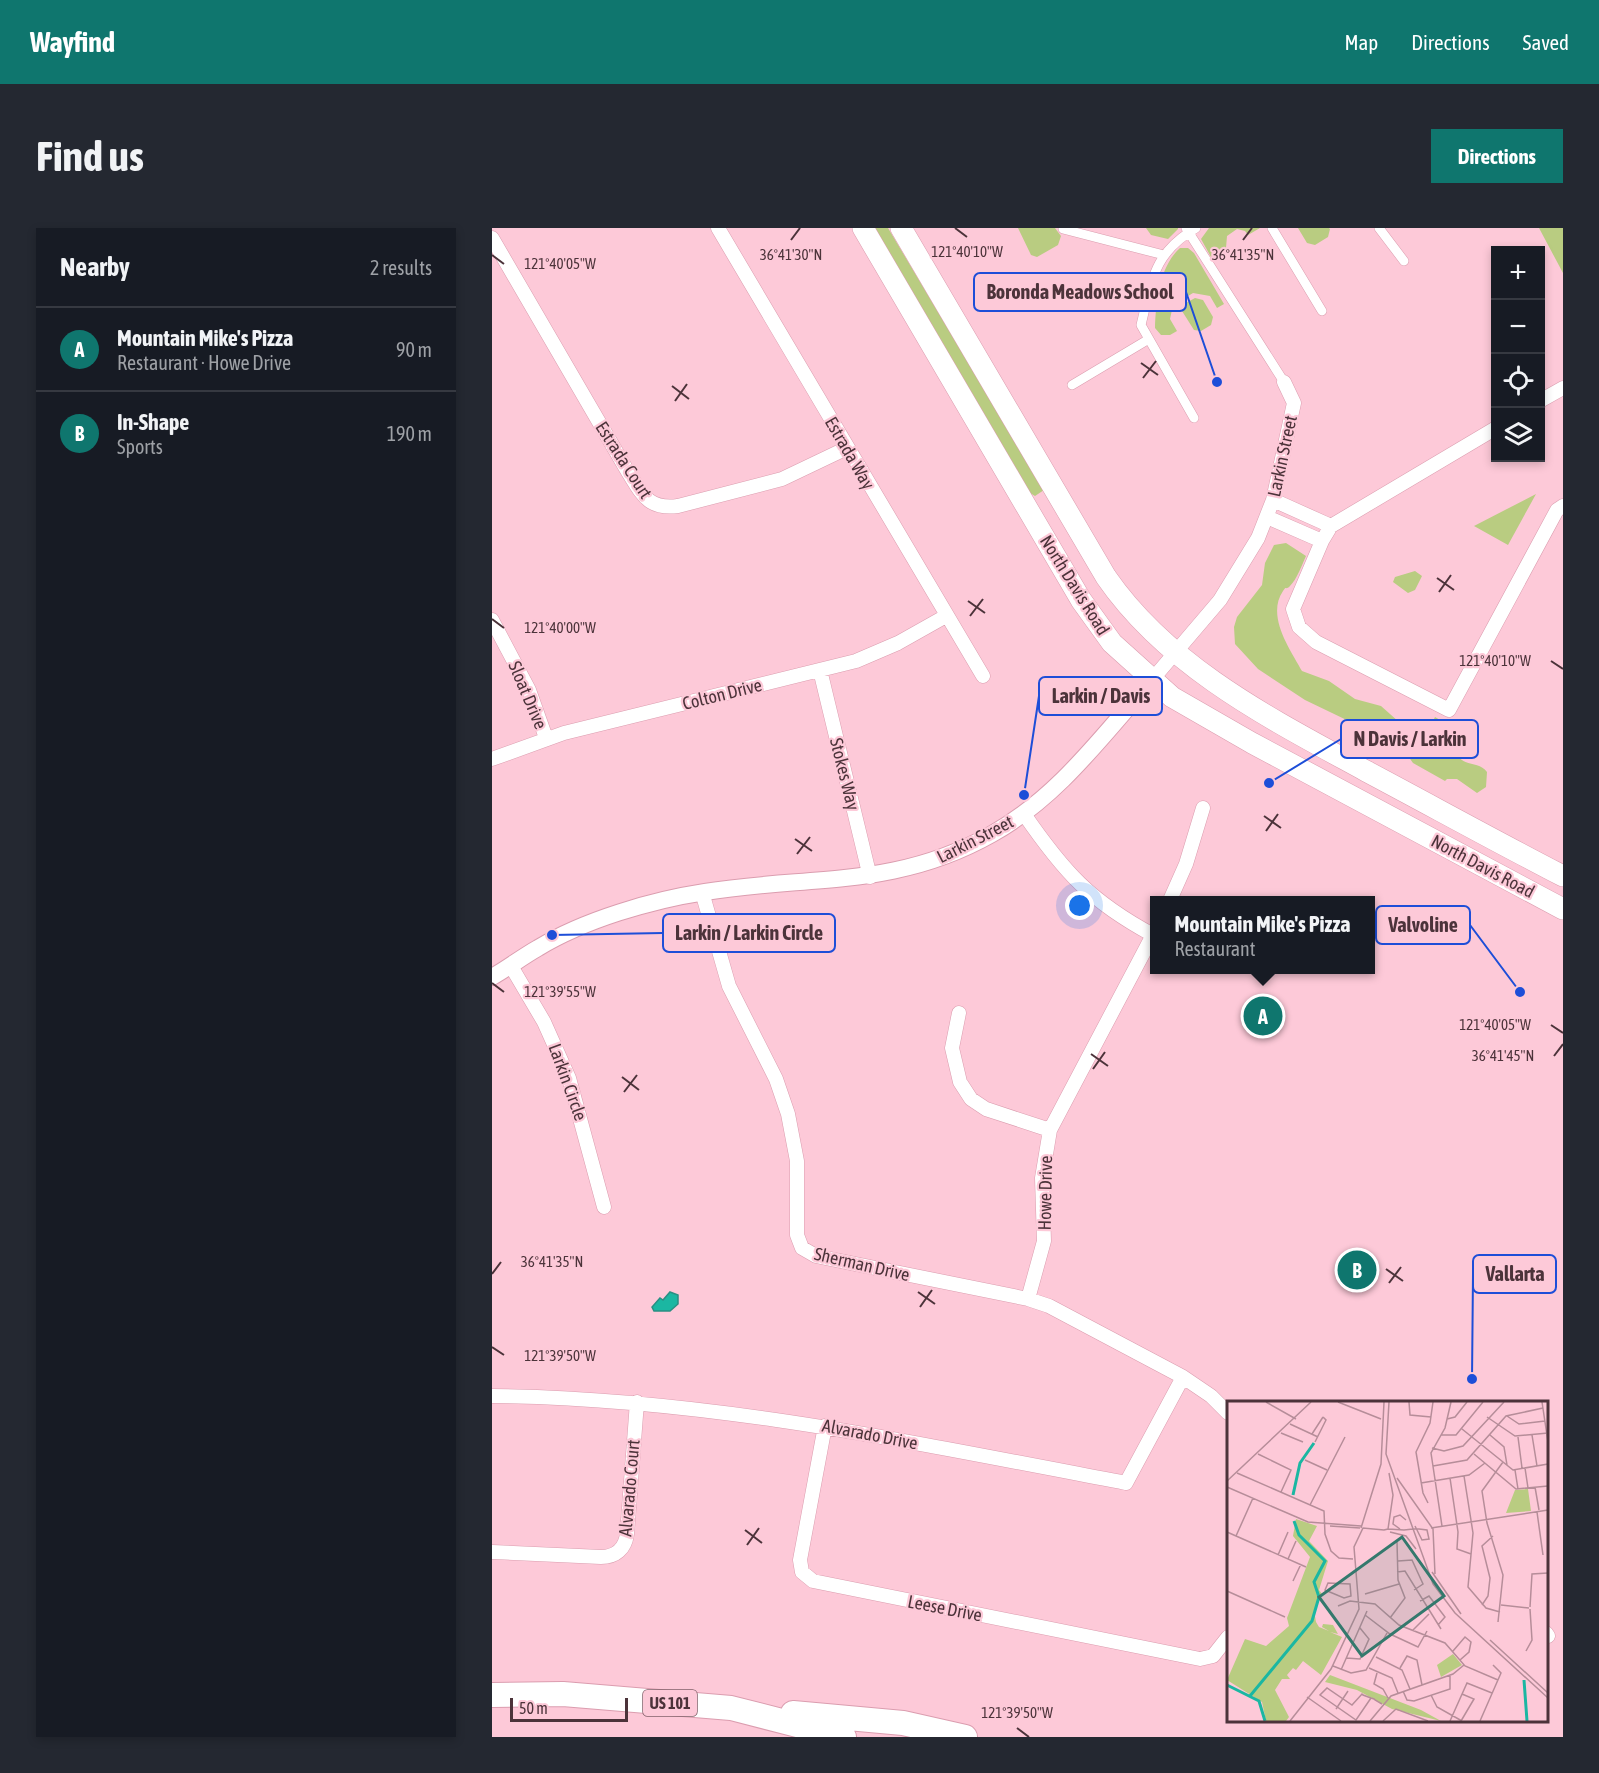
<!DOCTYPE html>
<html lang="en">
<head>
<meta charset="utf-8">
<style>
	:root { --surface:#171b24; --page:#242831; --text:#f1f3f6; --muted:#9ea1a6; --line:#363941; --accent:#0f766e }
	body { margin:0; font-family:"Asap Condensed",sans-serif; background:var(--page); color:var(--text) }
	.controls { position:absolute; right:18px; top:18px; display:grid; overflow:hidden; border-radius:0px; box-shadow:0 3px 9px #0003 }
	.controls button { width:54px; height:54px; display:grid; place-items:center; padding:0; border:0; border-bottom:2px solid var(--line); background:var(--surface); color:var(--text); font:30px sans-serif }
	.scale { position:absolute; left:18px; bottom:15px; width:118px; box-sizing:border-box; padding-left:6px; border:3px solid #4c333a; border-top:0; font-size:16px; line-height:21px; white-space:nowrap; color:#4c333a; -webkit-text-stroke:4px #fdc9d8; paint-order:stroke }
	.you { position:absolute; left:588px; top:678px; width:21px; height:21px; margin:-15px; border:4px solid #fff; border-radius:50%; background:#1a73e8; box-shadow:0 0 0 9px #1a73e833 }
	.badge { display:grid; place-items:center; width:39px; height:39px; border-radius:50%; background:var(--accent); color:#fff; font-size:20px; font-weight:700 }
	.pin { position:absolute; translate:-50% -50%; border:3px solid #fff; box-shadow:0 2px 6px #0006 }
	.popup { position:absolute; left:658px; top:668px; width:225px; height:78px; box-sizing:border-box; display:grid; place-content:center; border-radius:0px; background:var(--surface); filter:drop-shadow(0 2px 4px #0005); font-size:20px; white-space:nowrap; color:var(--muted) }
	.popup b { font-size:22px; color:var(--text) }
	.popup::after { content:''; position:absolute; left:50%; top:100%; margin-left:-12px; border:12px solid transparent; border-top-color:var(--surface) }
	.list { margin:0; padding:0; list-style:none }
	h2 { display:flex; justify-content:space-between; align-items:center; height:78px; margin:0; padding:0 24px; font-size:26px }
	h2 small { font-size:20px; font-weight:400; color:var(--muted) }
	.list li { display:grid; grid-template-columns:39px 1fr auto; gap:18px; align-items:center; box-sizing:border-box; height:84px; padding:0 24px; border-top:2px solid var(--line) }
	.list b { display:block; font-size:22px; white-space:nowrap }
	.list p { margin:0; font-size:20px; white-space:nowrap; color:var(--muted) }
	.list em { font-size:20px; font-style:normal; color:var(--muted) }
	.icon { flex:none; width:33px; height:33px; fill:none; stroke:currentColor; stroke-width:2; stroke-linecap:round; stroke-linejoin:round }
	.map { position:relative; flex:none; width:1071px; height:1509px; overflow:hidden; border-radius:0px }
	header { display:flex; align-items:center; gap:36px; box-sizing:border-box; height:84px; padding:0 30px; background:var(--accent); color:#fff }
	header strong { font-size:28px }
	nav { display:flex; gap:33px; margin-inline-start:auto; font-size:21px }
	.intro { display:flex; align-items:center; justify-content:space-between; box-sizing:border-box; height:144px; padding:0 36px }
	h1 { margin:0; font-size:42px }
	.button { padding:15px 27px; border-radius:0px; background:var(--accent); color:#fff; font-size:21px; font-weight:700 }
	main { display:flex; gap:36px; padding:0 36px }
	aside { flex:1; background:var(--surface); border-radius:0px; box-shadow:0 3px 9px #0003 }
	.map>svg:first-child { display:block }
	.green { fill:#b9cc81 }
	.water { fill:#1bb7a2; stroke:#2a8f83; stroke-width:1.5 }
	.lines { fill:none; stroke-linecap:round; stroke-linejoin:round }
	.pedestrian-casing { stroke:#db9daf; stroke-width:10 }
	.minor-casing { stroke:#db9daf; stroke-width:15 }
	.tertiary-casing { stroke:#db9daf; stroke-width:18 }
	.trunk-casing { stroke:#db9daf; stroke-width:22 }
	.motorway-casing { stroke:#db9daf; stroke-width:26 }
	.pedestrian { stroke:#fff; stroke-width:9 }
	.minor { stroke:#fff; stroke-width:14 }
	.tertiary { stroke:#fff; stroke-width:16 }
	.trunk { stroke:#fff; stroke-width:21 }
	.motorway { stroke:#fff; stroke-width:24 }
	.ticks { fill:none; stroke:#4c333a; stroke-width:2 }
	.labels { text-anchor:middle; dominant-baseline:central; stroke-width:4.5; stroke-linejoin:round; paint-order:stroke }
	.shield { fill:#fdc9d8; stroke:#816069; stroke-width:1.5 }
	.shield-label { font-size:16px; font-weight:bold; fill:#4c333a }
	.street-label { font-size:18px; fill:#4c333a; stroke:#fdc9d8 }
	.inset-river { fill:none; stroke:#1bb7a2; stroke-width:3 }
	.inset-road { fill:none; stroke:#b68d99; stroke-width:1.5 }
	.view { fill:#34796d; fill-opacity:0.15; stroke:#34796d; stroke-width:3 }
	.inset-edge { fill:none; stroke:#4c333a; stroke-width:3 }
	.ticks-label { font-size:15px; text-anchor:middle; fill:#4c333a; stroke:#fdc9d8; stroke-width:4.5; stroke-linejoin:round; paint-order:stroke }
	.leader { fill:none; stroke:#1d4ed8; stroke-width:2 }
	.callout-dot { fill:#1d4ed8; stroke:#fdc9d8; stroke-width:2 }
	.callout { fill:#fdc9d8; stroke:#1d4ed8; stroke-width:2 }
	.callout-label { font-size:20px; text-anchor:middle; font-weight:bold; fill:#4c333a }
</style>
</head>
<body>
<header>
<strong>Wayfind</strong>
<nav><a>Map</a><a>Directions</a><a>Saved</a></nav>
</header>
<div class="intro"><h1>Find us</h1><a class="button">Directions</a></div>
<main>
<aside>
<h2>Nearby<small>2 results</small></h2>
<ul class="list">
<li><span class="badge">A</span><div><b>Mountain Mike's Pizza</b><p>Restaurant · Howe Drive</p></div><em>90 m</em></li>
<li><span class="badge">B</span><div><b>In-Shape</b><p>Sports</p></div><em>190 m</em></li>
</ul>
</aside>
<div class="map">
<svg width="1071" height="1509" viewBox="0 0 1071 1509">
	<rect width="100%" height="100%" fill="#fdc9d8"/>
	<!-- green -->
	<path class="green" d="M381,0H396L552,262L543,268L538,265Z
		M526,0H563L569,8L566,17L545,29L539,27Z
		M654,0H686V1L676,11L659,7Z
		M717,0H768L756,7L753,3L745,1L735,8L734,20L719,29L709,11Z
		M806,0H837L838,1L836,9L823,17L815,15Z
		M1047,0H1071V45Z
		M688,20H696L702,25L732,76L725,80L718,68L701,65L681,77L678,91L685,103L678,107H669L663,100C664,74 667,39 688,20Z
		M703,70L711,72L721,89L719,97L709,103L702,102L690,83L692,76Z
		M1044,266L1016,317L982,298Z
		M794,315L814,328C810,337 805,351 798,358C793,363 795,357 791,363C774,388 798,421 810,443L837,453L863,471L889,478L907,494L928,501H937L943,489L960,499L965,493L976,498L965,526C971,539 987,533 995,544L994,559L985,565L965,551H955L953,553L921,535L911,521L870,503L865,497L813,472L766,441L743,416L742,399L745,389L770,357L773,335L782,317Z
		M923,343L930,348L923,362L916,365L901,354L903,349Z"/>
	<!-- water -->
	<path class="water" d="M178,1064L186,1067V1076L178,1083H162L160,1079L168,1070L171,1072Z"/>
	<g class="lines">
		<!-- pedestrian casing -->
		<g class="pedestrian-casing">
			<path id="pedestrian" d="M694,0L792,154
				M780,0L830,83
				M887,0L912,33
				M571,1L672,27
				M580,157L657,111
				M702,190L649,97C660,53 661,25 704,0"/>
		</g>
		<!-- minor casing -->
		<g class="minor-casing">
			<path id="minor" d="M226,0L491,448
				M0,10L136,244C150,266 156,282 186,278L290,251L355,220
				M1048,173L1071,160
				M1004,200L839,298L830,313L801,381L807,399L824,414L957,482L1065,282L1071,278
				M781,272L839,298
				M775,289L830,313
				M0,392L37,462L54,510
				M328,442L378,649
				M659,453L728,372L766,310L781,272L802,175L792,154
				M0,531L72,505L364,433L406,415L454,388
				M532,586C572,644 598,673 661,707
				M210,664L237,758L284,851L296,886L305,933V1007L310,1020L324,1028L536,1071L557,1078L691,1149L719,1168L736,1185
				M678,672L694,636L711,580
				M19,738L52,794L77,850L112,979
				M467,785L460,820L468,854L479,871L494,881L558,902
				M536,1071L552,1013L550,950L558,902L663,703
				M0,1168C215,1170 423,1215 634,1255L691,1149
				M333,1198L308,1332L310,1344L321,1353L708,1431L721,1428L736,1409
				M0,1324L109,1329C124,1329 133,1321 135,1306L145,1174
				M1054,1405L1056,1408"/>
		</g>
		<!-- tertiary casing -->
		<g class="tertiary-casing">
			<path id="tertiary" d="M0,749C16,740 30,729 46,720C92,692 160,672 213,664C317,647 403,661 500,606C566,569 610,508 659,453"/>
		</g>
		<!-- trunk casing -->
		<g class="trunk-casing">
			<path id="trunk" d="M371,0L589,372L620,415L680,469L760,515L1071,681
				M409,0L614,349C677,440 779,491 874,543C940,578 1005,614 1071,648"/>
		</g>
		<!-- motorway casing -->
		<g class="motorway-casing">
			<path id="motorway" d="M0,1467L71,1466L239,1480L352,1509
				M301,1485L411,1495L473,1509"/>
		</g>
		<!-- pedestrian -->
		<use href="#pedestrian" class="pedestrian"/>
		<!-- minor -->
		<use href="#minor" class="minor"/>
		<!-- tertiary -->
		<use href="#tertiary" class="tertiary"/>
		<!-- trunk -->
		<use href="#trunk" class="trunk"/>
		<!-- motorway -->
		<use href="#motorway" class="motorway"/>
	</g>
	<!-- ticks -->
	<path class="ticks" d="M463,0L475,9M299,12L308,0M751,12L760,0M0,27L12,36M649,135L666,147M651,150L664,133M180,158L197,171M183,173L195,156M945,350L962,362M947,364L959,347M476,373L493,385M478,388L491,371M0,391L12,400M1059,433L1071,441M772,588L789,600M774,603L786,586M303,611L320,623M305,626L318,609M0,755L12,764M1059,797L1071,805M599,826L616,838M1062,828L1071,816M601,841L613,824M130,849L147,862M132,864L145,847M894,1041L911,1053M0,1046L9,1034M897,1055L909,1039M426,1064L443,1076M428,1079L440,1062M0,1119L12,1127M253,1302L270,1315M255,1317L267,1300M525,1500L537,1509"/>
	<g class="labels">
		<!-- shield labels -->
		<rect class="shield" x="151" y="1462" width="54" height="26" rx="4.5"/>
		<g class="shield-label">
			<text x="178" y="1475">US 101</text>
		</g>
		<!-- street labels -->
		<g class="street-label">
			<text transform="translate(358 225) rotate(60)">Estrada Way</text>
			<text transform="translate(790 228) rotate(-78)">Larkin Street</text>
			<text transform="translate(132 232) rotate(57)">Estrada Court</text>
			<text transform="translate(583 357) rotate(58)">North Davis Road</text>
			<text transform="translate(230 466) rotate(-14)">Colton Drive</text>
			<text transform="translate(36 467) rotate(67)">Sloat Drive</text>
			<text transform="translate(353 546) rotate(76)">Stokes Way</text>
			<text transform="translate(483 611) rotate(-27)">Larkin Street</text>
			<text transform="translate(991 638) rotate(28)">North Davis Road</text>
			<text transform="translate(76 854) rotate(70)">Larkin Circle</text>
			<text transform="translate(553 965) rotate(-89)">Howe Drive</text>
			<text transform="translate(370 1036) rotate(13)">Sherman Drive</text>
			<text transform="translate(378 1206) rotate(11)">Alvarado Drive</text>
			<text transform="translate(137 1260) rotate(-85)">Alvarado Court</text>
			<text transform="translate(453 1380) rotate(11)">Leese Drive</text>
		</g>
	</g>
	<!-- overview -->
	<g transform="translate(735 1173)">
		<rect width="321" height="321" fill="#fdc9d8"/>
		<path d="M301,88L304,110L279,112L288,89ZM69,118L90,125L82,140L101,160L92,189L95,193L87,210L89,221L92,226L102,230L95,226L96,223L106,224L111,233L103,231L115,236L94,274L76,260L69,269L66,267L60,274L63,278H55L48,289L62,316L59,320H39L35,301L0,279L18,238L39,245L62,225L60,217L83,156L66,135ZM226,253L235,264L214,276L210,264ZM103,274L194,309L214,320L165,308L130,289L98,281Z" fill="#b9cc81"/>
		<path class="inset-river" d="M66,94L73,62L87,42M297,279L300,320M0,284L32,300L38,320M23,295L85,220L92,196L87,181L98,160L72,134L67,120"/>
		<path class="inset-road" d="M39,1L69,18M111,1L154,18M162,1L159,53L206,183L228,212L321,297M182,1L183,14L204,16M315,1L321,41M280,15L292,23L318,20M260,16L288,35L321,32M220,18L228,16L240,1M63,23L91,36M235,28L286,69L321,63M54,32L76,41M85,33L96,16M214,34H229L256,1M263,34L277,46L280,64M305,34L310,65M291,36L295,67M88,41L99,19L96,16M205,47L217,50L236,45L277,1M31,53L64,69L54,91M247,53L289,88L321,85M78,59L100,69M206,65L240,59L279,15L316,7M298,67L301,87M288,69L291,88M10,72L97,110L98,133L104,150L112,157L126,158M237,75L246,132L241,186L259,207L273,211M170,77L206,128L208,173M223,77L231,131L230,148L244,153M0,80L84,1M194,82L242,74L258,62M0,86L81,121L134,125M308,86L312,109M201,102L196,92L189,51L203,22L206,1M83,104L118,36M310,111L316,154M103,125L133,127M215,125L204,52L218,27L224,1M134,127L154,63L157,1M204,127L321,109M161,128L166,94L162,72M173,128L166,123L167,116L173,114L179,119M0,131L79,166M163,131L179,135L189,148M9,135L26,97M51,154L61,131M61,158L69,140M171,160L185,159L196,183L187,189M170,171L178,170L214,228M205,171L234,213M66,180L74,163M101,182L123,183L124,195L117,197L98,189ZM0,190L58,216M138,193L172,183M193,200L202,195L218,216L211,224M255,204L261,195L263,177L255,145L266,135M274,204L302,207M111,205L123,200L148,203L172,224L218,242L238,265L271,279M303,206L305,173L321,172M138,214L163,233L191,246L200,230M163,217L178,197L171,179L170,141M271,221L276,174L260,122L255,90L276,61M186,229L202,213M263,239L321,292M226,250L238,236L244,241L242,251L233,259M299,250L305,239L303,208M149,256L175,269L183,288M119,257L133,258L142,238L133,227M106,265L124,272L139,269L160,232M142,267L165,277L171,292M173,267L180,255L190,259L195,284M114,269L140,210M150,272L147,283L156,288L161,297M176,290L180,299L187,300L223,288V274M204,294L210,306L235,320M80,296L114,320M144,297L129,319L93,294L100,287L125,304L135,293L136,294L144,297L147,298L148,299L155,303M109,308L121,290M63,320L104,268L132,208L127,146L136,127L157,129L161,128L177,129L186,128H192L200,129L202,138L195,139L188,125M143,320L164,295L226,273L237,264M156,320L169,308L201,320M223,320L240,282L265,292M234,320L247,298L235,293M253,320L274,272L266,264"/>
		<path class="view" d="M175,136L217,195L135,255L92,196Z"/>
		<rect width="321" height="321" class="inset-edge"/>
	</g>
	<g class="ticks-label">
		<text x="475" y="29">121°40'10"W</text>
		<text x="299" y="32">36°41'30"N</text>
		<text x="751" y="32">36°41'35"N</text>
		<text x="68" y="41">121°40'05"W</text>
		<text x="68" y="405">121°40'00"W</text>
		<text x="1003" y="438">121°40'10"W</text>
		<text x="68" y="769">121°39'55"W</text>
		<text x="1003" y="802">121°40'05"W</text>
		<text x="1011" y="833">36°41'45"N</text>
		<text x="60" y="1039">36°41'35"N</text>
		<text x="68" y="1133">121°39'50"W</text>
		<text x="525" y="1490">121°39'50"W</text>
	</g>
	<!-- callouts -->
	<path class="leader" d="M725 154L694 64M532 567L547 468M777 555L849 511M1028 764L978 697M60 707L171 705M980 1151L981 1046"/>
	<g class="callout-dot">
		<circle cx="725" cy="154" r="6"/>
		<circle cx="532" cy="567" r="6"/>
		<circle cx="777" cy="555" r="6"/>
		<circle cx="1028" cy="764" r="6"/>
		<circle cx="60" cy="707" r="6"/>
		<circle cx="980" cy="1151" r="6"/>
	</g>
	<g class="callout">
		<rect x="482" y="45" width="212" height="38" rx="6"/>
		<rect x="547" y="449" width="123" height="38" rx="6"/>
		<rect x="849" y="492" width="137" height="38" rx="6"/>
		<rect x="884" y="678" width="94" height="38" rx="6"/>
		<rect x="171" y="686" width="172" height="38" rx="6"/>
		<rect x="981" y="1027" width="83" height="38" rx="6"/>
	</g>
	<g class="callout-label">
		<text x="588" y="71">Boronda Meadows School</text>
		<text x="609" y="475">Larkin / Davis</text>
		<text x="918" y="518">N Davis / Larkin</text>
		<text x="931" y="704">Valvoline</text>
		<text x="257" y="712">Larkin / Larkin Circle</text>
		<text x="1023" y="1053">Vallarta</text>
	</g>
</svg>
<div class="controls">
<button>+</button>
<button>−</button>
<button><svg class="icon" aria-label="locate" viewBox="0 0 24 24"><circle cx="12" cy="12" r="6"/><path d="M12 2v4M12 18v4M2 12h4M18 12h4"/></svg></button>
<button><svg class="icon" aria-label="layers" viewBox="0 0 24 24"><path d="M12 4l9 5-9 5-9-5zM3 14l9 5 9-5"/></svg></button>
</div>
<div class="scale">50 m</div>
<div class="you"></div>
<div class="pin badge" style="left:771px;top:788px">A</div>
<div class="popup"><b>Mountain Mike's Pizza</b>Restaurant</div>
<div class="pin badge" style="left:865px;top:1042px">B</div>
</div>
</main>
</body>
</html>
